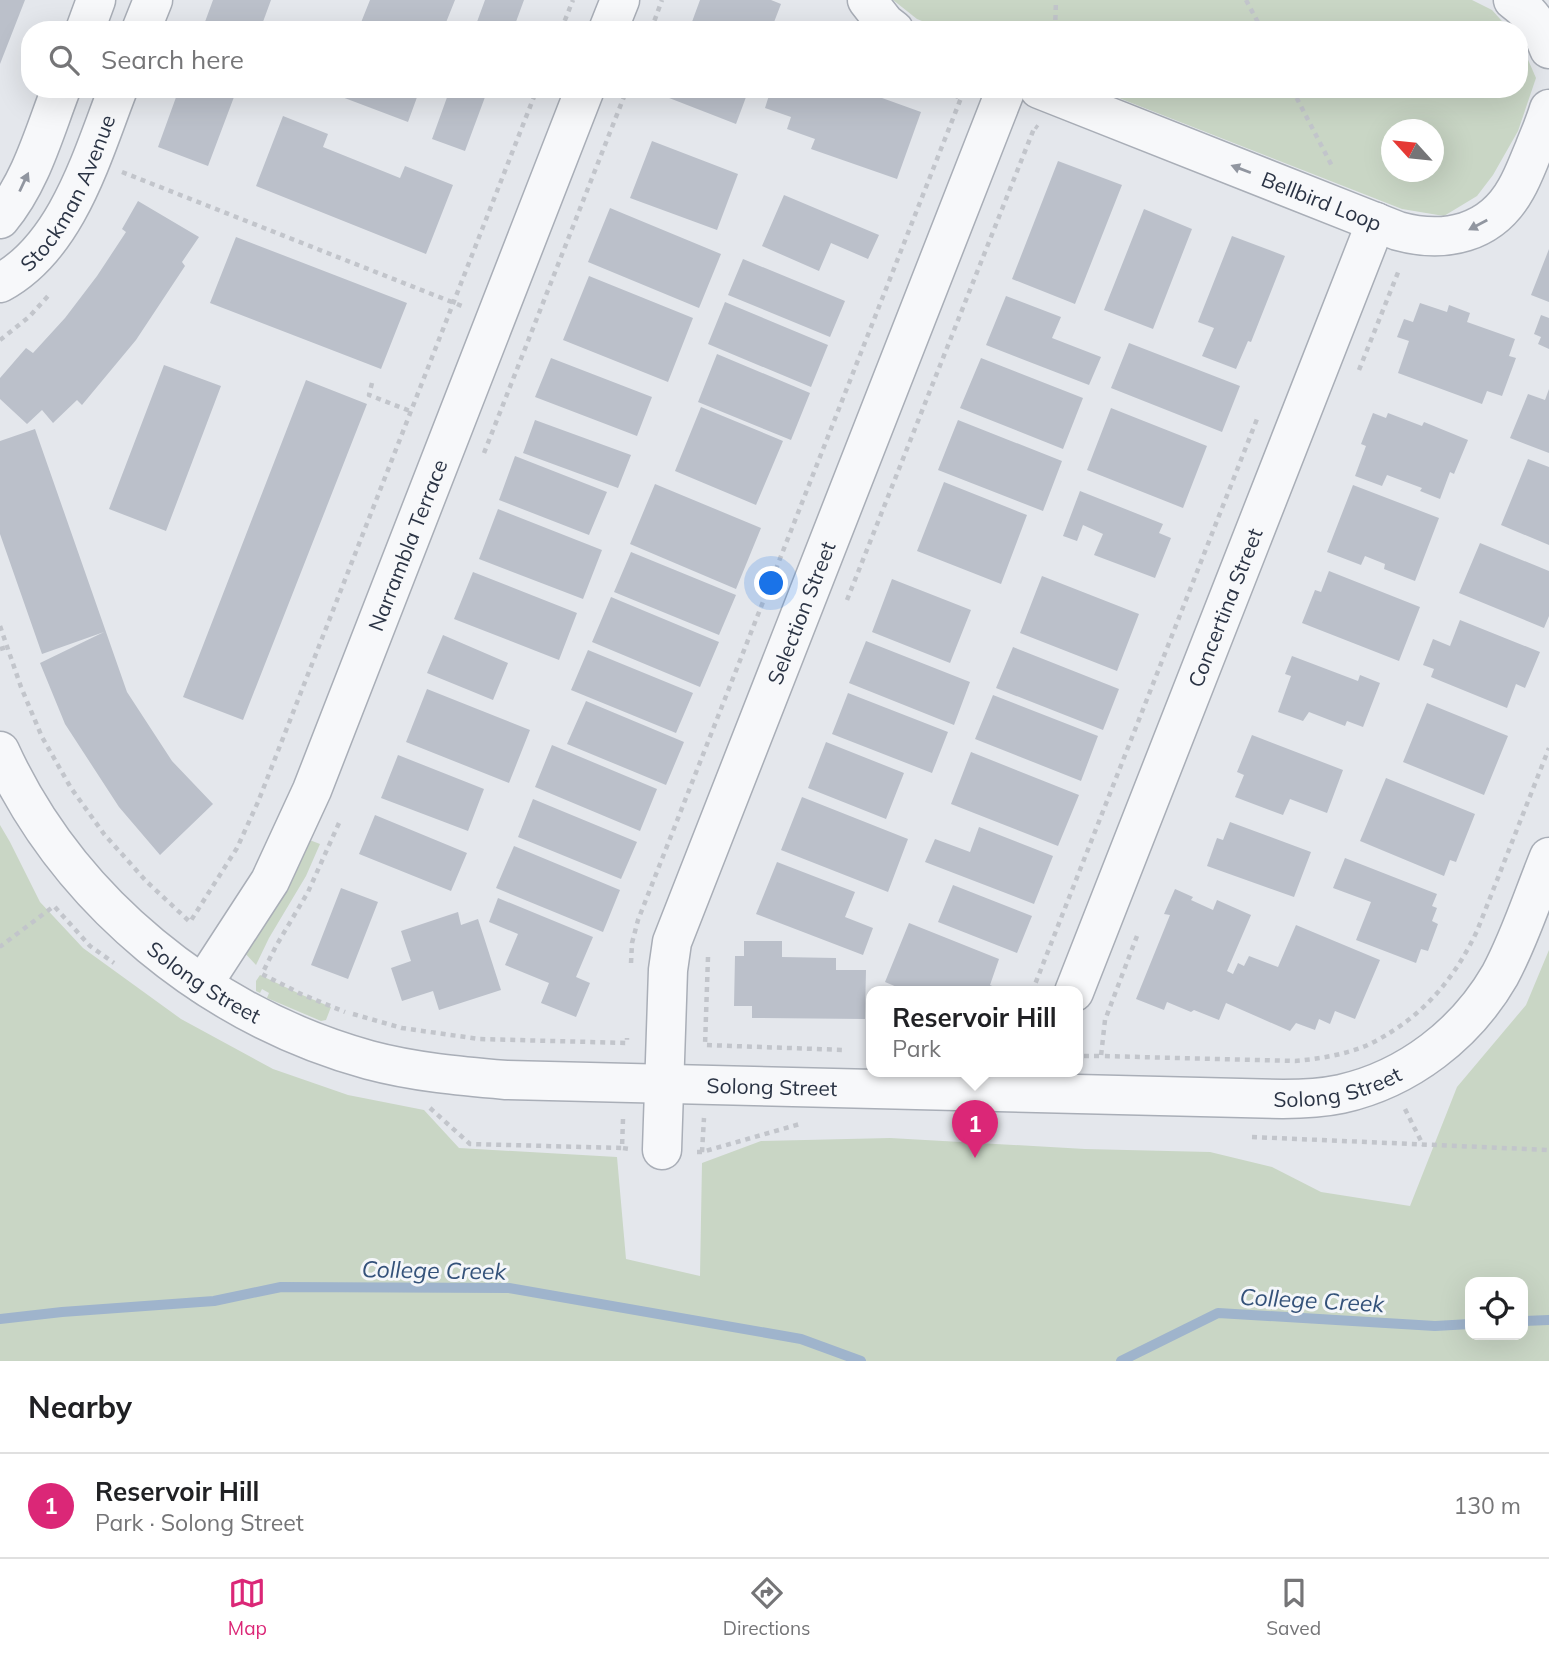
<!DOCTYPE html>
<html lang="en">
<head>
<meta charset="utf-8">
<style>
	:root { --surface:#fff; --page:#f6f6f6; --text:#202124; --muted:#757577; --line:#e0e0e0; --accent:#db2777 }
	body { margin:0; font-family:Mulish,sans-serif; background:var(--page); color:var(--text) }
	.controls { position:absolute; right:21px; bottom:21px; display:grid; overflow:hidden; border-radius:14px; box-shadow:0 7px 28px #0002 }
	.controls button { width:63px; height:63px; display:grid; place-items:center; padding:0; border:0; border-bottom:2px solid var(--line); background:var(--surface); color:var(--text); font:35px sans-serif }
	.compass { position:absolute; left:1381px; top:119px; width:63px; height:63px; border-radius:50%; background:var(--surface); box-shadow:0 7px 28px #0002; rotate:297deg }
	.you { position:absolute; left:772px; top:584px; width:24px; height:24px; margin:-18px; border:5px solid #fff; border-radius:50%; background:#1a73e8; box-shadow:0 0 0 10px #1a73e833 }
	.badge { display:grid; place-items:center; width:46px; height:46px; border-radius:50%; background:var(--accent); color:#fff; font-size:23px; font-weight:700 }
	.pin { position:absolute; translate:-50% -58px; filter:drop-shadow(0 2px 4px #0008) }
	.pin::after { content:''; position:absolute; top:37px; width:24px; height:21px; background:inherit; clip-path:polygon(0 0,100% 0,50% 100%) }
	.popup { position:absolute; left:866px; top:986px; width:217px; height:91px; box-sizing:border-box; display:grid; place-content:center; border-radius:14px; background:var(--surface); filter:drop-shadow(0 2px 5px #0005); font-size:23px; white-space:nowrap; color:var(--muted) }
	.popup b { font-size:26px; color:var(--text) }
	.popup::after { content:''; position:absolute; left:50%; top:100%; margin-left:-14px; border:14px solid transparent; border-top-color:var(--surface) }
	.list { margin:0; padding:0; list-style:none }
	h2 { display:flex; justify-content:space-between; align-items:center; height:91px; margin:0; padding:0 28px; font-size:30px }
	h2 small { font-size:23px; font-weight:400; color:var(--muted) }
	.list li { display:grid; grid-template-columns:46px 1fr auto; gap:21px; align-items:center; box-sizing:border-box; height:105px; padding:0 28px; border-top:2px solid var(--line) }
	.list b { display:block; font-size:26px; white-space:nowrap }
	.list p { margin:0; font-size:23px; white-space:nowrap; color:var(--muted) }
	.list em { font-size:23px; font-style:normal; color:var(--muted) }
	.icon { flex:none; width:38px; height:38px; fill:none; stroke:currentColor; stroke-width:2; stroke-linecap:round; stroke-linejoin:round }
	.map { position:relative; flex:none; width:1549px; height:1361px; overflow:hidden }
	.search { position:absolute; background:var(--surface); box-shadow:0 7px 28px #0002; left:21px; right:21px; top:21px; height:77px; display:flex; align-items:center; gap:18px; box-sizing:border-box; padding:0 24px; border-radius:28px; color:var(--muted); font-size:26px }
	.sheet { height:196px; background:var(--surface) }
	nav { display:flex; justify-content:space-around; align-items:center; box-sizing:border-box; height:98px; border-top:2px solid var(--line); background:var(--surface); font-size:19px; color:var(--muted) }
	nav a { display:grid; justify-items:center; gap:4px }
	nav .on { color:var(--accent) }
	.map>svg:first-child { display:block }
	.green { fill:#c9d6c5; fill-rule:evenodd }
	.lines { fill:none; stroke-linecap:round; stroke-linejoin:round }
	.stream { stroke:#9fb4cc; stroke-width:10 }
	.building { fill:#bbc0ca }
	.minor-casing { stroke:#a9aeb7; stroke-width:41 }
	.path { stroke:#c2c5cb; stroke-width:4.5; stroke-dasharray:5 5; stroke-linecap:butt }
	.minor { stroke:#f7f8fa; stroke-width:38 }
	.oneway { fill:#9196a0 }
	.labels { text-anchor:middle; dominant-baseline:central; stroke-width:6; stroke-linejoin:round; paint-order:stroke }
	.street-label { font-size:21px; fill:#2b3445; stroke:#f4f6f9 }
	.water-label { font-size:23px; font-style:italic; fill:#34527a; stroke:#f4f6f9 }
</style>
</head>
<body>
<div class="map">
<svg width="1549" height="1361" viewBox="0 0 1549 1361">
	<rect width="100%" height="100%" fill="#e4e7ec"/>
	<!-- green -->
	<path class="green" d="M893,0H1472L1492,10L1510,30H944L917,19Z
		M1519,39L1536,78L1518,131L1493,175L1477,196L1444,216L1402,209L1096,89H1519ZM1392,130H1434V172H1392Z
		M0,825L10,842L40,902L83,948L181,1019L273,1069L348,1095L424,1110L459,1148L617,1157L626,1259L700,1276L702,1163L761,1141L890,1138L1085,1149L1210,1152L1272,1167L1321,1192L1410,1206L1457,1087L1526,1005L1549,950V1361H0ZM1523,1282V1335H1470V1282Z
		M307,839L320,844L306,876L269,938L256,965L242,950Z
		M260,975L300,994L331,1007L326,1020L321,1021L267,998L269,993L262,989L260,993L256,991V981Z"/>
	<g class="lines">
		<!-- stream -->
		<path class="stream" d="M0,1319L62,1312L214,1301L281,1287L509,1288L801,1339L861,1361
			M1523,1321L1549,1320
			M1121,1361L1218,1313L1435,1326L1470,1324"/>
	</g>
	<!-- building -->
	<path class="building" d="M0,0H25L0,64Z
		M213,0H271L260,30H202Z
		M370,0H455L443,30H358Z
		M485,0H524L513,30H474Z
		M700,0H771L781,4L771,30H689Z
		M179,89H237L208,166L158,147Z
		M335,89H420L408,122L334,94Z
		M450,89H488L465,151L432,139Z
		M666,89H749L736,124L664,96Z
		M771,89H857L921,112L897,179L811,149L815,139L787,129L791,117L765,108Z
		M283,116L328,134L323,147L400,178L405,166L453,185L426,254L256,186Z
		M652,141L738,174L717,230L630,198Z
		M1058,161L1122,185L1075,304L1012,279Z
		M784,195L879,235L868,259L831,243L819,271L762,246Z
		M138,201L199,237L182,262L185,266L136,340L82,405L77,400L53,423L42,410L27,424L0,399V378L26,348L33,353L65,318L97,276L126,232L122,229Z
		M610,208L721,254L699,308L588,262Z
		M1144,209L1192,229L1153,329L1104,310Z
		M1232,236L1285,256L1251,342L1248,341L1236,369L1202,356L1214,328L1198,322Z
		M236,237L407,303L381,369L210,303Z
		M1549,249V302L1531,295Z
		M743,259L845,301L830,337L728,295Z
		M589,276L693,318L668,382L563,340Z
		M1006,296L1061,317L1052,338L1101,357L1089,385L986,345Z
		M725,302L828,345L811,387L708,344Z
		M1420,303L1447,312L1449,305L1470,313L1467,322L1515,339L1509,356L1516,358L1502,396L1487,391L1482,404L1398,373L1409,341L1397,337L1404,319L1413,322Z
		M1541,315L1549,318V349L1538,344L1541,337L1534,334Z
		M1129,343L1240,386L1222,432L1111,388Z
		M717,354L810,393L791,440L698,402Z
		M551,358L652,397L637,436L535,397Z
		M981,358L1083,398L1063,449L960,408Z
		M164,365L221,386L166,531L109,509Z
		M306,380L367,404L243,720L183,697Z
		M1549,389V453L1510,438L1528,394L1545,400Z
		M701,407L783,441L756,505L675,471Z
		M1111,408L1207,446L1183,508L1087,470Z
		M1373,413L1386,418L1388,413L1422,426L1424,422L1468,440L1454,474L1450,472L1440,499L1420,491L1422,488L1387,475L1382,486L1355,476L1366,446L1361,444Z
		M535,420L631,455L618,488L523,453Z
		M958,420L1062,461L1043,511L938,470Z
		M35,429L127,692L172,761L213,804L160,855L119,807L65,724L40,663L104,632L42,654L0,534V441Z
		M515,456L607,492L589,535L499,500Z
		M1528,459L1549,467V545L1501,525Z
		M944,482L1027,515L1001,584L917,551Z
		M655,484L761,528L736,589L630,544Z
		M1353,485L1439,518L1415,581L1384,569L1385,564L1365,556L1361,565L1327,552Z
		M1080,491L1163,524L1159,533L1171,538L1155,578L1094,555L1103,534L1083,525L1077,541L1063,536Z
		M498,509L602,550L583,599L479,559Z
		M1480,543L1549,571V616L1544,628L1459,593Z
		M631,552L736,595L719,635L614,592Z
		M1329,571L1420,607L1399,661L1302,623L1315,590L1321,592Z
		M473,572L577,613L559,660L454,619Z
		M1042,576L1139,614L1117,671L1020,633Z
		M892,579L971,610L950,663L872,632Z
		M611,597L719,642L700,687L592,642Z
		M1460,620L1540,652L1525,688L1516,684L1507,708L1431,677L1434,669L1423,665L1433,639L1450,646Z
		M443,635L508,663L493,700L427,673Z
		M866,641L970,682L954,725L849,683Z
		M1013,647L1119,689L1103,730L996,688Z
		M588,650L693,693L676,733L571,690Z
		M1292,656L1358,681L1360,675L1380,683L1363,727L1347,721L1345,726L1309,712L1303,721L1278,712L1291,676L1285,674Z
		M427,689L530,730L509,783L406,742Z
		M848,693L948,732L932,773L832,734Z
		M993,695L1098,736L1081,781L975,739Z
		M586,701L684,742L666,785L567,744Z
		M1427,703L1508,736L1484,795L1403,762Z
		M1252,735L1343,770L1327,813L1290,799L1283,815L1235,797L1244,775L1237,772Z
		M826,742L904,773L886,819L808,788Z
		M552,745L657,789L640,831L535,787Z
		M971,752L1079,795L1058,846L951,804Z
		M398,755L484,789L468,831L381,798Z
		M1386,778L1475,814L1456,862L1450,860L1444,876L1360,841Z
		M802,797L908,839L888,892L781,850Z
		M533,799L637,842L621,879L518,837Z
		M375,815L467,853L451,891L359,854Z
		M1230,822L1311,852L1294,897L1207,866L1217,838L1223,840Z
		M979,827L1053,856L1034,904L925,862L935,839L970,852Z
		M514,846L620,890L603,932L496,888Z
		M1345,858L1437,894L1432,906L1437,908L1432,921L1438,924L1428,951L1421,949L1416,963L1356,940L1371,902L1333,888Z
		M777,862L855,892L845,917L873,928L863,955L756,914Z
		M953,885L1032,916L1017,953L938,922Z
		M341,888L378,902L348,979L311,965Z
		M1175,889L1193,897L1191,900L1213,910L1217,900L1251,915L1227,971L1233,974L1238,963L1244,966L1249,956L1278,967L1296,925L1380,960L1355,1019L1335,1011L1330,1024L1319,1019L1315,1030L1296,1023L1290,1031L1226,1003L1219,1020L1194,1010L1191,1012L1167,1002L1164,1010L1136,999L1170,915L1164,914Z
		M498,898L593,937L576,977L590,983L576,1017L541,1003L549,983L505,965L518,934L489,922Z
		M458,912L461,925L478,919L501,990L439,1010L433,991L402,1001L391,968L411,961L401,931Z
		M909,923L999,959L990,985L999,989L998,992H903L904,990L885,982Z
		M744,941H782V957L836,958V970H866L865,1019L752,1018V1006H734L735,956H744Z"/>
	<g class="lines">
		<!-- minor casing -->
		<g class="minor-casing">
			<g id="minor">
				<path d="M867,0L885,23L894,30"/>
				<path d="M1513,0C1530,12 1542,29 1549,49"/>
				<path d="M85,30L96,0"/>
				<path d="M141,30L153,0"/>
				<path d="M608,30L620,0"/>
				<path id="s1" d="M1039,89L1398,231C1445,244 1491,234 1516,189C1523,177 1528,163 1534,149C1539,136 1545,123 1549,109"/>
				<path d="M0,219C31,182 44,133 61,89"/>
				<path id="s2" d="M0,283C67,247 92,156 118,89"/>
				<path id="s3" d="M0,751C69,902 210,1016 369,1060C414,1072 460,1076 506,1080L1283,1099C1302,1099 1322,1098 1341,1094C1408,1079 1466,1034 1500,975C1520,938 1533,896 1549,857"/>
				<path id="s4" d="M203,984L270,881L312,790L585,89"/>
				<path id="s5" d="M1074,992L1376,222"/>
				<path id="s6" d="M662,1150L668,970L672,942L1006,89"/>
			</g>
		</g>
		<!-- path -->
		<path class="path" d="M1246,0L1262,30
			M561,30L573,0
			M651,30L662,0
			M1055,30L1056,0
			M1292,89L1332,166
			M122,172L462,306
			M0,340L29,317L48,296
			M1359,370L1399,270
			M372,383L369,395L410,411
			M484,453L627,89
			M847,600L1035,126L1038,128
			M0,626L21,687L42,737L71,788L104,834L146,881L190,922L237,848L258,802L537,89
			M0,649L7,647
			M339,823L308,892L276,946L262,974L301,994L345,1012
			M1137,936L1105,1020L1101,1056L1295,1061C1318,1059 1342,1055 1363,1047C1373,1043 1383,1037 1391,1032C1431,1007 1457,973 1477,931L1549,748
			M0,944L1,946L54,906L90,946L114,963
			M708,957L705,1045L845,1050
			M631,963L632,943L638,920L961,98L940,89
			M1032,992L1257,419
			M353,1014L402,1028L479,1039L627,1043V1038
			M1084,1056H1101
			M430,1108L470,1144L622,1148
			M1405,1109L1423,1145
			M623,1119L622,1148L629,1149
			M1252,1137L1549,1150
			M697,1152H702L800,1124
			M702,1152L704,1118"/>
		<!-- minor -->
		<use href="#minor" class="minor"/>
	</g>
	<!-- one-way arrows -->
	<defs><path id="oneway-solid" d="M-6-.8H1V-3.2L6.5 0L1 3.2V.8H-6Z" transform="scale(1.75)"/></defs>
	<g class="oneway">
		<use href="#oneway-solid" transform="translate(1241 169) rotate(-159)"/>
		<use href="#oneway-solid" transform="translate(24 182) rotate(-65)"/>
		<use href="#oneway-solid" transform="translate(1478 225) rotate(152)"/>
	</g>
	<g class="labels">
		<!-- street labels -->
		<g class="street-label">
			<text stroke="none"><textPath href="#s2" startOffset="116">Stockman Avenue</textPath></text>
			<text stroke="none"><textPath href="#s1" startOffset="304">Bellbird Loop</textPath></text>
			<text stroke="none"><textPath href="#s4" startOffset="486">Narrambla Terrace</textPath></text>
			<text stroke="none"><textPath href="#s5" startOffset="413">Concertina Street</textPath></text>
			<text stroke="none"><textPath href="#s6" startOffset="562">Selection Street</textPath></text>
			<text stroke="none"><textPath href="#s3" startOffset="313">Solong Street</textPath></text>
			<text stroke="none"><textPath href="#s3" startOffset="1468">Solong Street</textPath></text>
			<text stroke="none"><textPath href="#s3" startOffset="901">Solong Street</textPath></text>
		</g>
		<!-- water labels -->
		<g class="water-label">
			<text transform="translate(434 1270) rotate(1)">College Creek</text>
			<text transform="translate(1312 1300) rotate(3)">College Creek</text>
		</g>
	</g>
</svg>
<div class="controls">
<button><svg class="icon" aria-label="locate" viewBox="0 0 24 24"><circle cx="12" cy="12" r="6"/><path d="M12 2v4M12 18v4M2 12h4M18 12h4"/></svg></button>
</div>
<svg class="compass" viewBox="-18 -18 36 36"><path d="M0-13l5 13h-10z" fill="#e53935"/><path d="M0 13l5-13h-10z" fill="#757577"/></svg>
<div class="you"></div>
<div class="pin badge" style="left:975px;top:1158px">1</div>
<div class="popup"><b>Reservoir Hill</b>Park</div>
<div class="search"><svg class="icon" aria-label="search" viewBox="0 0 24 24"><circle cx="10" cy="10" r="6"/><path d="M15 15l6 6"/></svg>Search here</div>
</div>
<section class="sheet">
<h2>Nearby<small></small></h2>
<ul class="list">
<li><span class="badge">1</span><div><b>Reservoir Hill</b><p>Park · Solong Street</p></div><em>130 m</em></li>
</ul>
</section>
<nav>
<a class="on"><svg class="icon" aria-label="map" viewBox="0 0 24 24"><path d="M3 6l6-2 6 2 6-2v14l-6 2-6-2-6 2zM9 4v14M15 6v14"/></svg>Map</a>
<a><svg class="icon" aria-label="directions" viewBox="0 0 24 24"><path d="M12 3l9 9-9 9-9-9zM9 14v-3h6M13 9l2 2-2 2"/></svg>Directions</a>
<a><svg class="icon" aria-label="saved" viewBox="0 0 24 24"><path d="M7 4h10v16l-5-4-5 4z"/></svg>Saved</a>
</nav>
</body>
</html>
